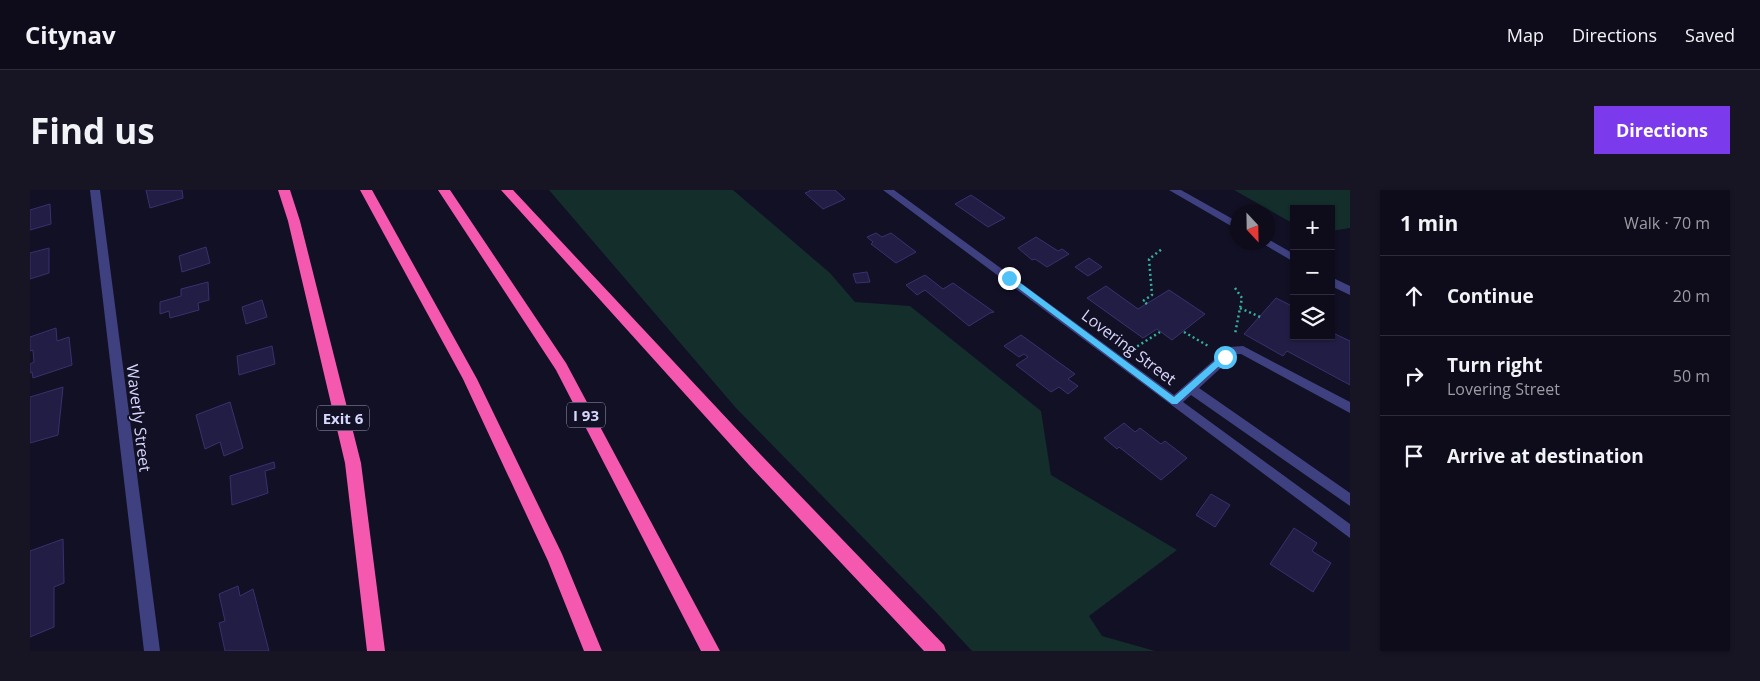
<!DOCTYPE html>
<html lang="en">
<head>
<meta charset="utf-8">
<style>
	:root { --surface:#0e0c1b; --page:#171524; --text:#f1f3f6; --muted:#9b9ba3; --line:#2e2c3a; --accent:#7c3aed }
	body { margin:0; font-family:"Open Sans",sans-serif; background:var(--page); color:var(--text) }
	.controls { position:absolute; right:15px; top:15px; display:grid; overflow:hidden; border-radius:0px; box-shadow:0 1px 4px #0004 }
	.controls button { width:45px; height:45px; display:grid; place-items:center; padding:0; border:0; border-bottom:1px solid var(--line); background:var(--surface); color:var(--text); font:25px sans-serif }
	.compass { position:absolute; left:1200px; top:15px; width:45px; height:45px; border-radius:50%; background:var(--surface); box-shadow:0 1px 4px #0004; rotate:158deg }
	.stop { position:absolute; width:15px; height:15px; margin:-11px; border:4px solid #4fc3f7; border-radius:50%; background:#fff }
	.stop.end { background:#4fc3f7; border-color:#fff; box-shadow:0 1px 5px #0008 }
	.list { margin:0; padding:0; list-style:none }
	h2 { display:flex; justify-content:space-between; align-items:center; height:65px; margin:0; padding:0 20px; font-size:21px }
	h2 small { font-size:16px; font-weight:400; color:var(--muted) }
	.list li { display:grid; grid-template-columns:32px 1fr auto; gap:15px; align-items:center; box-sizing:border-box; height:80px; padding:0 20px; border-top:1px solid var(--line) }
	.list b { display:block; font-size:19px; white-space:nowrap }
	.list p { margin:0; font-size:16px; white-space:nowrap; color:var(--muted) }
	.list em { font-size:16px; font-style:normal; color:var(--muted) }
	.icon { flex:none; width:28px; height:28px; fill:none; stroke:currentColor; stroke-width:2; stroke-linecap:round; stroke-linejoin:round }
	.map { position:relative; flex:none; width:1320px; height:461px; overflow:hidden; border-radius:0px }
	header { display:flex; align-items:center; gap:30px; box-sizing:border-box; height:70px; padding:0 25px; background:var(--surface); border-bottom:1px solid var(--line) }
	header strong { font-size:24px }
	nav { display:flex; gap:28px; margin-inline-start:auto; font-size:18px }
	.intro { display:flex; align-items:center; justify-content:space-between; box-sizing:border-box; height:120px; padding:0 30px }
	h1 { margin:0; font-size:35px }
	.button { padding:12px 22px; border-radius:0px; background:var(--accent); color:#fff; font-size:18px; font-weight:700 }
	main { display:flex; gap:30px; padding:0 30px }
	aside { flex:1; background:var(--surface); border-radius:0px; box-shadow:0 1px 4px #0004 }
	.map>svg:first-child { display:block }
	.green { fill:#132e2b }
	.building { fill:#221d44; stroke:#38316f }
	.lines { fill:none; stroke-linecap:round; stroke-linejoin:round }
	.path { stroke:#36b0a0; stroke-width:2.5; stroke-dasharray:2 3; stroke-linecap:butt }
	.minor { fill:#3e4080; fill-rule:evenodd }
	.highway { fill:#f558af; fill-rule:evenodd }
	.route { fill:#4fc3f7 }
	.labels { text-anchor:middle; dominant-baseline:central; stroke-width:4; stroke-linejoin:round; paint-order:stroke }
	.shield { fill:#121024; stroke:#9c9bbc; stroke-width:1 }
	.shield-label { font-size:15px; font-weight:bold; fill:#d7d6fd }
	.street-label { font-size:16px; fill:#d7d6fd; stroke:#121024 }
</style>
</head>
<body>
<header>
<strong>Citynav</strong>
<nav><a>Map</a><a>Directions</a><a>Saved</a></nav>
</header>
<div class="intro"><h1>Find us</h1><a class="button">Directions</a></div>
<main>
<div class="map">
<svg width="1320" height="461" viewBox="0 0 1320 461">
	<rect width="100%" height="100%" fill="#121024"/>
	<!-- green -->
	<path class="green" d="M519,0H703L800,83L825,112L880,116L1011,221L1021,285L1147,360L1059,426L1072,446L1125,461H942L903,419L706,218Z
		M1204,0H1320V38L1301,41V19H1264V34Z"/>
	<!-- building -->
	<path class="building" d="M116,0H152L153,8L120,18Z
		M779,0H805L815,9L793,19L775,3L780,1Z
		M941,5L975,28L958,37L925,14Z
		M20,14L21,34L0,40V20Z
		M846,43L852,47L861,43L886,62L866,73L841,54L843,52L837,47Z
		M1006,47L1028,61L1032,59L1039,64L1017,77L1005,69L1002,70L988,58Z
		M176,57L180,73L152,82L149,66Z
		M19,58V83L0,89V63Z
		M1059,68L1072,77L1058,86L1045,77Z
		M837,82L840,92L826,93L823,84Z
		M895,85L913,99L923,93L964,122L960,123L939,136L895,100L887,105L876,95Z
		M178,92L179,110L168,113L169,120L140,128L139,121L130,124V112L151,106V99Z
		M1076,96L1108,119L1139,100L1175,124L1142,150L1127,139L1113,148L1057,108Z
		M1246,108L1264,117V146H1301V142L1320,151V195L1257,161L1253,166L1214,144Z
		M232,110L237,127L216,134L212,117Z
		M26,138L27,151L39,147L42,175L3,188L2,182L0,183V174L4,172L3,160L0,161V147Z
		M991,145L1045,184L1038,189L1048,196L1038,204L1029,197L1021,202L986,175L998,167L994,164L989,167L974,156Z
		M242,156L245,174L209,185L207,166Z
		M33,197L28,245L0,253V207Z
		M200,212L213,258L194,266L190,252L175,259L166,225Z
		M1094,233L1105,242L1110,238L1131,254L1135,251L1157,268L1131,290L1089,257L1087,259L1074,248Z
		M244,272L245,278L235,281L238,303L202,315L200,286Z
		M1181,304L1200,315L1185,337L1166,325Z
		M1264,338L1287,353L1282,361L1301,373L1283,402L1240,374Z
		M33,349L34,393L24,397V437L0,447V361Z
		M208,396L210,406L223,399L239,461H195L189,433L195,431L189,404Z"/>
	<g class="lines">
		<!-- path -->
		<path class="path" d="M1205,98L1212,108L1205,144
			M1117,114L1113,111L1122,105L1119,69L1132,59
			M1210,118L1230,127
			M1154,142L1180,157
			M1103,159L1130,142"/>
		<!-- minor -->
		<path class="minor" d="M60,0H70L130,461H114Z
			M853,0H864L1144,205L1199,157L1213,156L1320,212V223L1211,164H1206L1169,198L1320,303V316L1161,205L1153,212L1320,334V348Z
			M1139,0H1151L1208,32V40Z
			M1238,49L1264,64V72L1230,52H1238Z
			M1301,87L1320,96V105L1301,96Z"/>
		<!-- highway -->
		<path class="highway" d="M248,0H260L270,31L331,273L355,461H337L315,273L258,31Z
			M330,0H342L447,189L532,364L572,461H554L518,371L433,189Z
			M408,0H420L536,173L690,461H671L526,180Z
			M471,0H483L731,265L914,455L916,461H894L719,275Z"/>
	</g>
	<!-- route -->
	<path class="route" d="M976,86H981L1144,207L1192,165L1195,164L1199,167L1147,214H1142L976,89Z"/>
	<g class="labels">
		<!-- shield labels -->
		<g class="shield">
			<rect x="537" y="212.5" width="38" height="25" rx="4"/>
			<rect x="287" y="215.5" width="52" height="25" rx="4"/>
		</g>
		<g class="shield-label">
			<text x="556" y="225">I 93</text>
			<text x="313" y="228">Exit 6</text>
		</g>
		<!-- street labels -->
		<g class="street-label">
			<text transform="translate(1099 157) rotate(37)">Lovering Street</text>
			<text transform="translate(109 228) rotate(83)">Waverly Street</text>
		</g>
	</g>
</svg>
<div class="controls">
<button>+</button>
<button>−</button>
<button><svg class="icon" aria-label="layers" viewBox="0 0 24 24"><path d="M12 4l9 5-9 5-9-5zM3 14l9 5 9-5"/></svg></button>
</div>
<svg class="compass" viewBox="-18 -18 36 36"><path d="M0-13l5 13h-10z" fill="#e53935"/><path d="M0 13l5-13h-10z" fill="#9b9ba3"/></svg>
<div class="stop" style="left:1195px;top:167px"></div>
<div class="stop end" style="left:979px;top:88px"></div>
</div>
<aside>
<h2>1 min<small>Walk · 70 m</small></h2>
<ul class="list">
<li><svg class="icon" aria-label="ahead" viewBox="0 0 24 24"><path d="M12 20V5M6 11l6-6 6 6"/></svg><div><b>Continue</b></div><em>20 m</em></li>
<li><svg class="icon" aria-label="right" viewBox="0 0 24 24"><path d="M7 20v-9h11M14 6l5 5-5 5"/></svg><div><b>Turn right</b><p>Lovering Street</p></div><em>50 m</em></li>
<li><svg class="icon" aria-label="arrive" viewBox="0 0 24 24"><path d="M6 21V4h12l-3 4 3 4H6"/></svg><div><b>Arrive at destination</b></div></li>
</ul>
</aside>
</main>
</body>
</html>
